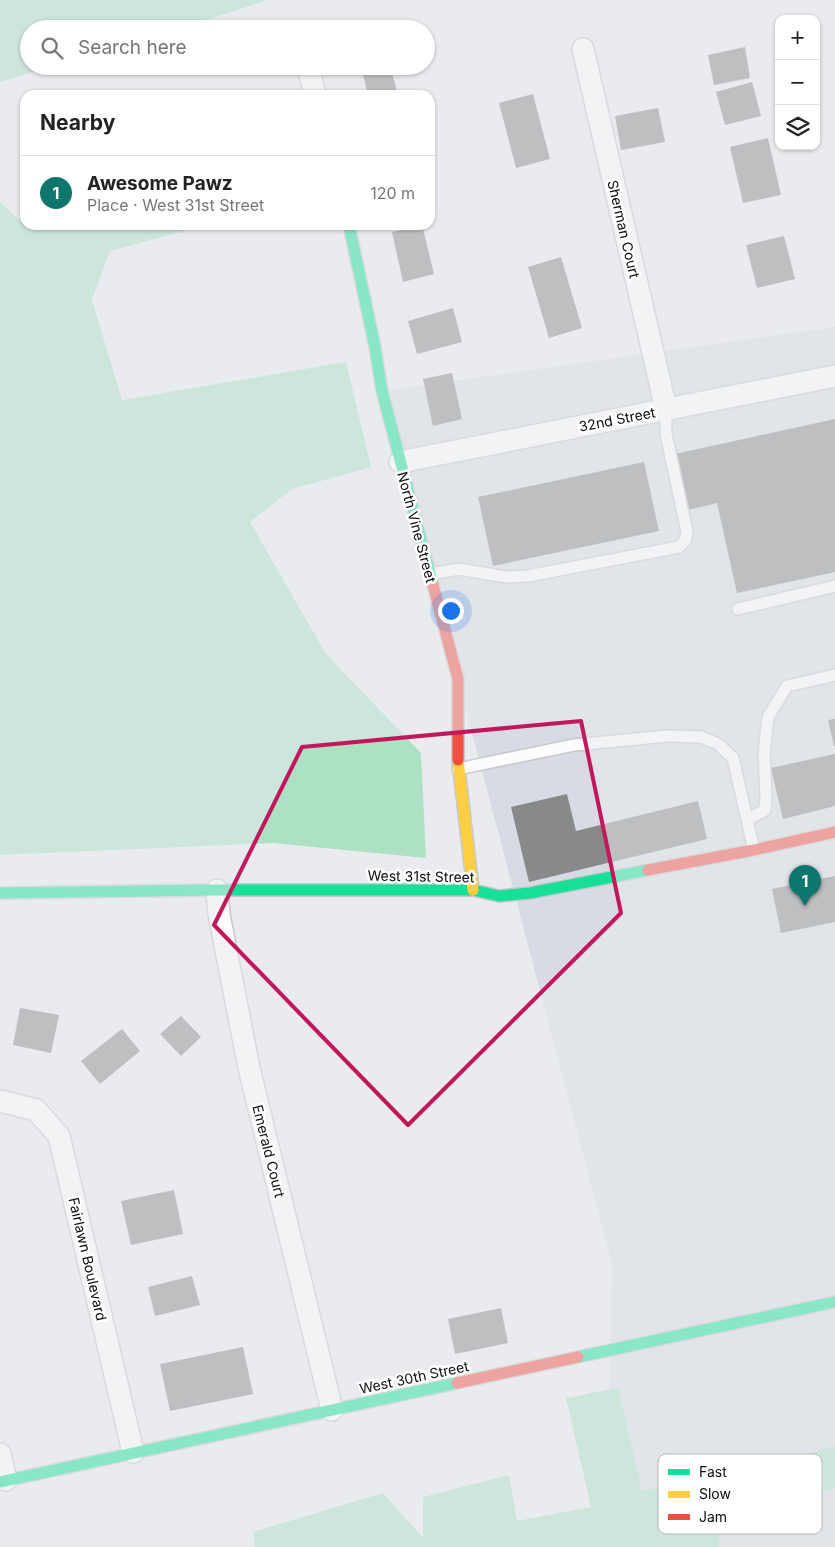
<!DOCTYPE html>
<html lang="en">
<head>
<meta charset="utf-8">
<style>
	:root { --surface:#fff; --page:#f2f2f2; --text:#222; --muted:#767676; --line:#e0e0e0; --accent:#0f766e }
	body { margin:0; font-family:Inter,sans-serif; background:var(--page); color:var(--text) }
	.controls { position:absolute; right:15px; top:15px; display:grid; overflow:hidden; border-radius:10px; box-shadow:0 1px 4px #0004 }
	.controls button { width:45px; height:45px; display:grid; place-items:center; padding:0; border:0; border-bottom:1px solid var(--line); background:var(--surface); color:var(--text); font:25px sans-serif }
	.you { position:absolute; left:450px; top:610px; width:18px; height:18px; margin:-12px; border:4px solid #fff; border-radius:50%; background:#1a73e8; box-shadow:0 0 0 8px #1a73e833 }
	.badge { display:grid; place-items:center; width:32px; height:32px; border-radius:50%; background:var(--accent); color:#fff; font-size:16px; font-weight:700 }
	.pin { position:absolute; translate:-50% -41px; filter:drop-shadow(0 1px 2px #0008) }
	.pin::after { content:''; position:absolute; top:26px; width:18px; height:15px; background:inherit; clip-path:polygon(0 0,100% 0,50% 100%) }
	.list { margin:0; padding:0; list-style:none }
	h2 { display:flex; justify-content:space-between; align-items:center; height:65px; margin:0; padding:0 20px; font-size:21px }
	h2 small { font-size:16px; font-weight:400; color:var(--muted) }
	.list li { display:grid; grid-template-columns:32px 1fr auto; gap:15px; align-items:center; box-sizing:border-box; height:75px; padding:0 20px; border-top:1px solid var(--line) }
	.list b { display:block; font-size:19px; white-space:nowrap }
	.list p { margin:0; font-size:16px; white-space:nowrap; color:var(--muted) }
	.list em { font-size:16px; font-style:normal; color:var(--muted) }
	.icon { flex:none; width:28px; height:28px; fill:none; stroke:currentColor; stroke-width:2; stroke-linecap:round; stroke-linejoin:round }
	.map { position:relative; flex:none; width:835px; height:1547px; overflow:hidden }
	.search { position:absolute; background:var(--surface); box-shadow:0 1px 4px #0004; left:20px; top:20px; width:415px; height:55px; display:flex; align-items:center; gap:12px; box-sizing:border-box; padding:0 18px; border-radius:28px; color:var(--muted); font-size:19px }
	.panel { position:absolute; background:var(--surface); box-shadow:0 1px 4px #0004; left:20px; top:90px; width:415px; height:140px; border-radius:15px }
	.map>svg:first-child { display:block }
	.built { fill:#d8dbe3 }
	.green { fill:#ace1c4 }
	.building { fill:#87898b }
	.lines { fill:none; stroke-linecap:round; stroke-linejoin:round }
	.lane-casing { stroke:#c6c7ca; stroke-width:14 }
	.street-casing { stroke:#c6c7ca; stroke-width:24 }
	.fast-casing { stroke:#c6c7ca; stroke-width:14 }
	.slow-casing { stroke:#c6c7ca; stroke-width:14 }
	.jam-casing { stroke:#c6c7ca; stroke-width:14 }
	.lane { stroke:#fcfcfc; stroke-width:11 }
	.street { stroke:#fcfcfc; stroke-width:21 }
	.fast { stroke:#16e098; stroke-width:11 }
	.slow { stroke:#ffcf43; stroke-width:11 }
	.jam { stroke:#f24e42; stroke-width:11 }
	.marked { fill:none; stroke:#c2185b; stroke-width:4; stroke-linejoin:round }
	.labels { text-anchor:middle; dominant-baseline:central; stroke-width:5; stroke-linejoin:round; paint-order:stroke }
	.street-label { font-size:14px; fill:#0c0c0f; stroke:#fff }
	.key { fill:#fff; stroke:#b6b6b7; stroke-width:1 }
	.key-label { font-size:14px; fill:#0c0c0f }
</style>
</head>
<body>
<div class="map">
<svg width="835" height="1547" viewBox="0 0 835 1547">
	<rect width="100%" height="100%" fill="#e9ebee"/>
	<!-- built -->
	<path class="built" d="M835,327V1547H606L612,1264L382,391Z"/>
	<!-- green -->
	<path class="green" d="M0,0H267L179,29H29V66H52L0,82Z
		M0,202L25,225H206L110,251L92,300L122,400L346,362L371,467L292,489L250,522L326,654L421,753L426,858L273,843L0,855Z
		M618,1388L642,1491L835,1447V1488L724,1520L717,1546L722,1547H255L253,1532L383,1493L423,1538V1497L509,1475L517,1521L591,1507L566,1398Z"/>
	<!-- building -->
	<path class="building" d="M745,47L750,78L714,85L708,55Z
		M361,66H390L398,95H368Z
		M752,82L761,116L725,125L716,92Z
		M533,94L550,159L516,168L499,103Z
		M658,108L665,142L621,150L615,116Z
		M768,138L781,195L743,203L730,147Z
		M422,225L434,274L403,282L392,232Z
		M784,236L795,279L757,288L746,245Z
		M561,257L582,328L549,338L528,267Z
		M453,308L462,342L417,354L408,321Z
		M452,373L462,419L433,426L423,379Z
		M835,419V572L737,593L717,503L688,510L675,454Z
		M644,462L659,531L493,566L478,497Z
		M835,719V746H834L828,720Z
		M835,754V806L783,819L771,768Z
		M567,794L576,831L698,801L707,839L529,882L511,807Z
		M835,876V922L781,933L772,889Z
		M20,1008L59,1015L51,1053L13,1045Z
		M181,1016L201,1037L181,1056L160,1034Z
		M122,1029L140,1051L100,1084L81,1061Z
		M174,1190L183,1234L131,1245L121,1201Z
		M192,1276L200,1305L155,1316L148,1287Z
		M501,1308L508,1343L455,1354L448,1319Z
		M243,1347L253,1394L170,1411L160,1364Z"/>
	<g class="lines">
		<!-- lane casing -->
		<g class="lane-casing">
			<path id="lane" d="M430,574L459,569L506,577L528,576L679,547L685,541L687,532L666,434V409
				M738,609L835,586
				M458,769L574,745L667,736L701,737L718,744L733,758L754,850
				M747,820L765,810L766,795L764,753L768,717L787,686L835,675"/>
		</g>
		<!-- street casing -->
		<g class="street-casing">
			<path id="street" d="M583,49L666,409
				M308,67L315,95
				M400,462L835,376
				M217,890L219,914L249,1068L332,1410
				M0,1101L36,1110L59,1136L133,1452
				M0,1454L6,1480"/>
		</g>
		<!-- fast casing -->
		<g class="fast-casing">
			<path id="fast" d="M349,225L375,347L382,391L433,585
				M0,893L217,890H473L499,896L530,893L648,870
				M578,1357L835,1302
				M0,1482L457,1383"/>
		</g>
		<!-- slow casing -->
		<g class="slow-casing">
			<path id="slow" d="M458,760L473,890"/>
		</g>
		<!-- jam casing -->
		<g class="jam-casing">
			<path id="jam" d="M433,585L458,679V760
				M648,870L754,850L835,832
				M457,1383L578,1357"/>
		</g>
		<!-- lane -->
		<use href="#lane" class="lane"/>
		<!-- street -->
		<use href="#street" class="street"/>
		<!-- fast -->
		<use href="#fast" class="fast"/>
		<!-- slow -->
		<use href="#slow" class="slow"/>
		<!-- jam -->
		<use href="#jam" class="jam"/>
	</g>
	<!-- marked area -->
	<path d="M0 0H835V1547H0ZM581,721L621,913L408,1125L214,925L302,747Z" fill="#e9ebee" fill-opacity=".55" fill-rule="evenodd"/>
	<path class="marked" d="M581,721L621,913L408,1125L214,925L302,747Z"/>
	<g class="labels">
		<!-- street labels -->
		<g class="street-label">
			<text transform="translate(624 229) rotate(77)">Sherman Court</text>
			<text transform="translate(617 419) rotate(-11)">32nd Street</text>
			<text transform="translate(417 527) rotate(75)">North Vine Street</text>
			<text transform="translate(421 876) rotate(1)">West 31st Street</text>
			<text transform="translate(269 1151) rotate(76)">Emerald Court</text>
			<text transform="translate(88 1259) rotate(77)">Fairlawn Boulevard</text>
			<text transform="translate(414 1377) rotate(-12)">West 30th Street</text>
		</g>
	</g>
	<!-- legend -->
	<rect x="658" y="1454" width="164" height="80" rx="8" class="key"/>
	<rect x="668" y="1469" width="22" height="6" fill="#16e098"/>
	<rect x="668" y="1491" width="22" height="7" fill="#ffcf43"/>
	<rect x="668" y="1514" width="22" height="6" fill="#f24e42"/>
	<g class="key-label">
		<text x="699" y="1477">Fast</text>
		<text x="699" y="1499">Slow</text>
		<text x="699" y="1522">Jam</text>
	</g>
</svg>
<div class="controls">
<button>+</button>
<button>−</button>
<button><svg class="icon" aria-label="layers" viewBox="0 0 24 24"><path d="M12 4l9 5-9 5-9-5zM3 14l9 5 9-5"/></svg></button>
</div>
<div class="you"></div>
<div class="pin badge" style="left:805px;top:906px">1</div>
<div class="search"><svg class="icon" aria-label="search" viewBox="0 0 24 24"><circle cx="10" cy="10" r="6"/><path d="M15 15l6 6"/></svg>Search here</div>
<section class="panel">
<h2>Nearby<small></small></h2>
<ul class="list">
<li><span class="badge">1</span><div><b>Awesome Pawz</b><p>Place · West 31st Street</p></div><em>120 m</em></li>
</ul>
</section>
</div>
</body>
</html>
